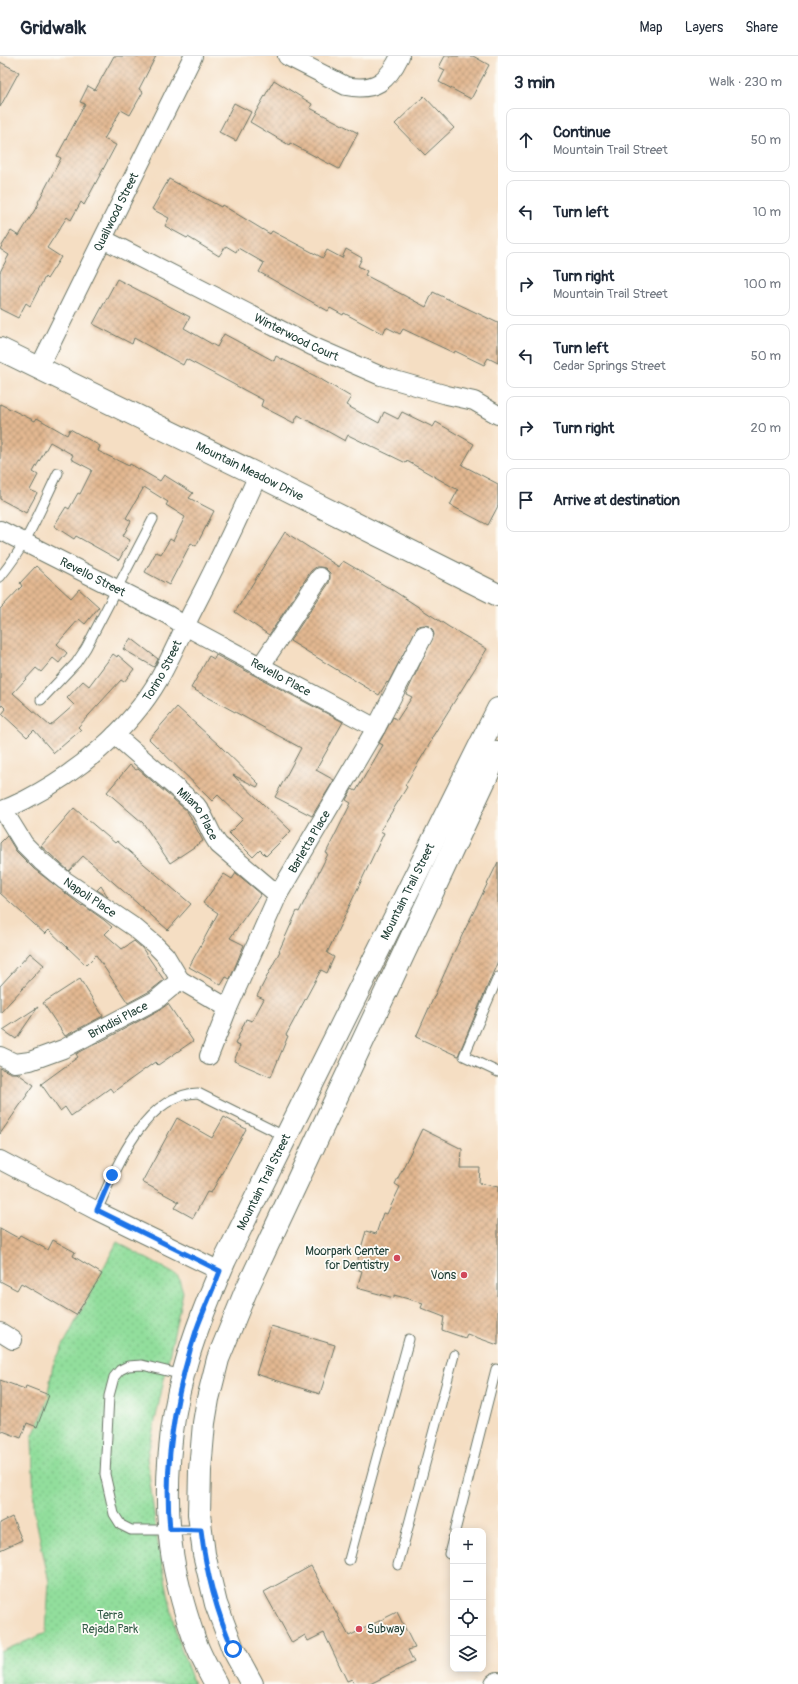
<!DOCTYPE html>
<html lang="en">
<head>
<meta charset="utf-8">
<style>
	:root { --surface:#fff; --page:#f2f2f3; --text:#1f2937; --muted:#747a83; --line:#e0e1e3 }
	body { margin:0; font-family:Pangolin,sans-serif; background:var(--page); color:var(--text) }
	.controls { position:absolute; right:12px; bottom:12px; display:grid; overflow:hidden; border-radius:8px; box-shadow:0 2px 10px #0003 }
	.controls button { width:36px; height:36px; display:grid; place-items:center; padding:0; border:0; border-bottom:1px solid var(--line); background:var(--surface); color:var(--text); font:20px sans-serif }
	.stop { position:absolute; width:12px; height:12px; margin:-9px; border:3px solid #1a73e8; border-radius:50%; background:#fff }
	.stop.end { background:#1a73e8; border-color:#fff; box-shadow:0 1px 4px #0008 }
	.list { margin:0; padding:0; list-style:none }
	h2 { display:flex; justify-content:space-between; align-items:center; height:52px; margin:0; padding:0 16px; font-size:17px }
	h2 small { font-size:13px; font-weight:400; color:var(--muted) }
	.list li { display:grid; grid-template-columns:26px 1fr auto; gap:12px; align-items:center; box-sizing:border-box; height:64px; margin:0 8px 8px; padding:0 8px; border:1px solid var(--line); border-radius:8px }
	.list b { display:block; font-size:15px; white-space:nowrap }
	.list p { margin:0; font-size:13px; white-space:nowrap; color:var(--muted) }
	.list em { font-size:13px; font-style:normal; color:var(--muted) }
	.icon { flex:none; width:22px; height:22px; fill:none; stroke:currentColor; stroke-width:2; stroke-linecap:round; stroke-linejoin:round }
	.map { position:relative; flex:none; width:498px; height:1628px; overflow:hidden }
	header { display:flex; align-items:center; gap:24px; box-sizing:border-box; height:56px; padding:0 20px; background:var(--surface); border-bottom:1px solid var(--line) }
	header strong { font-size:19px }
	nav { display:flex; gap:22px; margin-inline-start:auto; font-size:14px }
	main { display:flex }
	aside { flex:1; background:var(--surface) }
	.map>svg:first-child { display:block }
	.grass { fill:url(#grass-dots); stroke:#588e68 }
	.building { fill:url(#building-cross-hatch) }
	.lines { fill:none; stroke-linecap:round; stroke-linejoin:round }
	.service-casing { stroke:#6a7566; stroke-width:11 }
	.minor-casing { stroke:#6a7566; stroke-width:20 }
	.tertiary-casing { stroke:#6a7566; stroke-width:24 }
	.secondary-casing { stroke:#6a7566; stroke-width:24 }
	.service { stroke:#fff; stroke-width:9 }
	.minor { stroke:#fff; stroke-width:18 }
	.tertiary { stroke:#fff; stroke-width:22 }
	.secondary { stroke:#fff; stroke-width:22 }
	.route { stroke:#1a73e8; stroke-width:5 }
	.poi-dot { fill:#d1495b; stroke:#fdfcf7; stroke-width:1.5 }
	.labels { text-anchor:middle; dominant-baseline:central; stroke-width:3.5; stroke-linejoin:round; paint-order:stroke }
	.street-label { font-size:12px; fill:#1f3d34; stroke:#fdfcf7 }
	.poi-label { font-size:12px; fill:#1f3d34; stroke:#fdfcf7; text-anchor:end }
	.park-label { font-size:12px; fill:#365d49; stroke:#fdfcf7 }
</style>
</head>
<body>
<header>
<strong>Gridwalk</strong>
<nav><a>Map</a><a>Layers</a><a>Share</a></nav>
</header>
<main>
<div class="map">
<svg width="498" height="1628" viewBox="0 0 498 1628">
	<defs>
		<pattern id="grass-dots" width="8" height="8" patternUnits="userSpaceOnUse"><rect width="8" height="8" fill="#92de9c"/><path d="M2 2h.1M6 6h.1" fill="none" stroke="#7dbf87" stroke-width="1.8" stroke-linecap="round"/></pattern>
		<pattern id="building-cross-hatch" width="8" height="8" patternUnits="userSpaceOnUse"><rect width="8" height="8" fill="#e3b891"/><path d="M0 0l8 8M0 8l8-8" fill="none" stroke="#b79777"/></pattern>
	</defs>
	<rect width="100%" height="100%" fill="#fdfcf7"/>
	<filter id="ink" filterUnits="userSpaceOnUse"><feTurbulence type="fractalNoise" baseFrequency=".025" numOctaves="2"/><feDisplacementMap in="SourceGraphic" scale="8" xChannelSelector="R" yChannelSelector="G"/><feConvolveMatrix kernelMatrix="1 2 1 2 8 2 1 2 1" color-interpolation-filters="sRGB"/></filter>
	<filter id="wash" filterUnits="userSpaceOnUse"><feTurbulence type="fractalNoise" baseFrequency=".012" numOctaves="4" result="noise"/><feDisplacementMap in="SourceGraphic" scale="16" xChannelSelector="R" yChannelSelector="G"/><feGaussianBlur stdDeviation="0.9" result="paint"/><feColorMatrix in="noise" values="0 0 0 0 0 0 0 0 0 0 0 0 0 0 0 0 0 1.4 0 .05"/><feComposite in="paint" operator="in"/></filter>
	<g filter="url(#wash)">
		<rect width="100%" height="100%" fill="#f5dec3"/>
		<!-- grass -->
		<path class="grass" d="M117,1186L178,1220L183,1236L147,1402L157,1482L177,1582L194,1628H0V1596L46,1577L49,1526L34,1454L32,1381L45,1353L53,1309Z"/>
		<g id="blocks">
			<!-- building -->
			<path class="building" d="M114,0H156L139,33L143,36L130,59L121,54L104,83L116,89L84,149L81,146L71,164L67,161L47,192L61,201L47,223L45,221L30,250L26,247L18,262L0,253V216L9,199L0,193L11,175L19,180L39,147L38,146L61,102L57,100L85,48L80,46L88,30L95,34Z
				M445,0H473L489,9L471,43L439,26L445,14L439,11Z
				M0,6L19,16L0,51Z
				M274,24L312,48L310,52L358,77L339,113L290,87L289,89L250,66Z
				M424,40L454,72L425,99L395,68Z
				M234,47L251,56L236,85L219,76Z
				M169,123L221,151L222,149L270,178L272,175L323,202L327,194L342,202L346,193L362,202L358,210L367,215L365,219L426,251L433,236L498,267V307L488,302L484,309L455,295L454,297L403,273L400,278L386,271L383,278L344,257L343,259L330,252L328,255L259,216L264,207L238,192L236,196L226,190L219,200L188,181L187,182L165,170L169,162L152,153Z
				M117,223L190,261L184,272L217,291L224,278L274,305L276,300L317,321L351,341L346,349L379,367L384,356L398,363L402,356L433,371L436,366L474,388L462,409L498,428V450L488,469L450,449L458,434L407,405L406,407L348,379L345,385L298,359L294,367L261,350L263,344L186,303L183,309L134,282L132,288L93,268Z
				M0,348L35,365L37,362L67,379L70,373L100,390L98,395L129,410L130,408L160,425L164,419L193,437L189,442L214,455L196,490L191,487L169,529L145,516L156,496L161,498L170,483L173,485L185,461L166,449L168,446L144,431L126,462L131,465L123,480L130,484L119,504L76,480L74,483L54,470L66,451L69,453L78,437L80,438L92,414L71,403L73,399L50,386L33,416L38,419L30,434L37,437L26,457L0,443Z
				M285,476L339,511L343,505L394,535L449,571L487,593L431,683L432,684L405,729L407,731L380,775L384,777L327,897L334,901L327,917L321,914L286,979L288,980L271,1021L234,1005L240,990L235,988L246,963L252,965L264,943L257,940L280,895H279L297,855L299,856L328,798L326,797L351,747L346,744L352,733L356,735L383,689L379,687L393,661L397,664L412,641L406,638L434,579L433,574L429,570L424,569L418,570L388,627L387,626L379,639L334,612L290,585L329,527L330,522V517L325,512L320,511H316L311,515L269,579L235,556Z
				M36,510L71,542L79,533L99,551L85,568L79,563L57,588L67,597L59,607L53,602L41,616L36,612L13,637L50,670L74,649L67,642L83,625L89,630L113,598L117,601L118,599L134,613L124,626L121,624L78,671L81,674L54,697L34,674L27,681L2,658L6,653L2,649L0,652V553L22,530L20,527Z
				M131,582L158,603L154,611L123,593Z
				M216,599L343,666L316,714L334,724L312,760L275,741L301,692L191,632L209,600L214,603Z
				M177,651L219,689L259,728L257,731L233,719L291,775L266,800L260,794L253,801L229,777L243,763L218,739L212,745L149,683Z
				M130,709L136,714L138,713L187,755L203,785L170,807L143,767L107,736Z
				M74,752L115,787L117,785L191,848L168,874L83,800L69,815L41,790Z
				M7,780L16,795L34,813L82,850L83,849L104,864L112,871L105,878L122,893L134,885L142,892L164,924L150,935L128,947L96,899L86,909L49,874L45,878L0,837V787Z
				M498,806V905L458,1000L416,981L454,896Z
				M236,817L261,838L230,882L244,889L230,923L226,921L221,929L189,911L218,857L203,847L224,818L232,823Z
				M101,830L108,841L97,834Z
				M30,897L44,909L0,957V930Z
				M80,923L103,960L65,980L43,947Z
				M168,948L193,985L158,1009L155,1006L113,1036L110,1032L71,1060L65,1051L60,1055L41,1028L78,1001L76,998L115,978L161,953Z
				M38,951L16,983L3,974Z
				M0,1012L11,1017H17L34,1029L0,1078Z
				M224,1061L246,1073L211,1137L207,1136L193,1162L175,1152L179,1146L142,1126L177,1062L212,1082Z
				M422,1073L462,1093L461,1112H480L479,1127L498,1131V1289L467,1278L465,1282L442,1274L444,1261L421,1252L423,1247L394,1239V1242L357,1232L362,1215L355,1213L366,1175L376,1178L383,1157L387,1158L400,1131L395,1128Z
				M0,1172L18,1182L20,1179L48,1194L53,1184L75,1196L73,1200L102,1218L76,1259L21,1227L17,1234L0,1225Z
				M271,1270L335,1289L320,1338L256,1318Z
				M0,1324L25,1333L26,1330L49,1339L37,1371L27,1367L21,1382L0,1374Z
				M12,1461L22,1484L0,1494V1467Z
				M311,1510L349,1580L397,1556L415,1592L408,1594L414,1606L370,1628H354L352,1623L347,1625L324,1577L308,1585L305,1579L292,1587L264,1536Z"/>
		</g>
	</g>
	<g filter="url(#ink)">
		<use href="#blocks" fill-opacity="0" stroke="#6a7566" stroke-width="1"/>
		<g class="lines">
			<!-- service casing -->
			<g class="service-casing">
				<path id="service" d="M0,521C27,489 40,454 58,417
					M41,644L76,607L86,592L153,463
					M498,921L464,1000L498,1016
					M97,1155C115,1113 144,1038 198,1037L286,1081
					M183,1319L142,1309L128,1310L120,1314L114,1321L109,1340L105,1418L114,1458L121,1469L131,1474H201
					M455,1475L496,1313
					M449,1498L453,1482
					M349,1504L409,1283
					M398,1509L454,1299"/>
			</g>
			<!-- minor casing -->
			<g class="minor-casing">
				<g id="minor">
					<path d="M287,0L346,30C375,36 388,25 400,0"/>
					<path id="s1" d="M103,183L312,290L381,320L447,339L474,345L498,359"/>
					<path id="s2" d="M39,312L193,0"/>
					<path id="s3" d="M0,474L168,559L185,570L376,672"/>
					<path d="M260,611L320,521"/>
					<path id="s4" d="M115,679L196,749C206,761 209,777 219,789L278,839"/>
					<path id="s5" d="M3,754L24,788L41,805L64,824L135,872L154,888L165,899L180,924"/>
					<path id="s6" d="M0,755C8,752 17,748 25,744C77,717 129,675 159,623C171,602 180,580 191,558C215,512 237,466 258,419"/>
					<path d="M180,924L228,952"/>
					<path id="s7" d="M0,1000L15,1007L30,1005L63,993L156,944L180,924"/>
					<path id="s8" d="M209,1000L228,952L278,839L376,672L424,579"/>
					<path d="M0,1104L97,1155L220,1215"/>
					<path d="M0,1276L13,1284"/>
				</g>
			</g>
			<!-- tertiary casing -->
			<g class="tertiary-casing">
				<g id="tertiary">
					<path id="s9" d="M0,293L258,419L498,539"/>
					<path id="s10" d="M216,1628C208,1613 199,1598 194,1582C184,1553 175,1520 171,1490C164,1434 169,1370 184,1315C194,1277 209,1241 225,1204L498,653"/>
					<path d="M252,1628L233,1593L216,1548L204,1498L199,1458L200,1414L204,1367L208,1343L218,1303L245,1237L498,696"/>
				</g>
			</g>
			<!-- secondary casing -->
			<g class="secondary-casing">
				<path id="secondary" d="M496,1628L498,1627"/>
			</g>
			<!-- service -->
			<use href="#service" class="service"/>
			<!-- minor -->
			<use href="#minor" class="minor"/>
			<!-- tertiary -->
			<use href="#tertiary" class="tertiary"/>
			<!-- secondary -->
			<use href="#secondary" class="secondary"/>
		</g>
	</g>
	<g class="lines" filter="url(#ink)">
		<!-- route -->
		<path class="route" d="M112,1119L97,1154L220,1215C213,1234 204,1253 197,1272C176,1336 163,1405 170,1473L201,1474C206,1515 216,1555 233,1593"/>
	</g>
	<!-- markers -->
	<g class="poi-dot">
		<circle cx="397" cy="1202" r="4"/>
		<circle cx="464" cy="1219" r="4"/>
		<circle cx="359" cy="1573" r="4"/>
	</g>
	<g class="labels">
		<!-- street labels -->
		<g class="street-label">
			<text stroke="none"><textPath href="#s2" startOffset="174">Quailwood Street</textPath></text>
			<text stroke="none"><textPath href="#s1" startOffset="217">Winterwood Court</textPath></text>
			<text stroke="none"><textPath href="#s9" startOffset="278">Mountain Meadow Drive</textPath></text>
			<text stroke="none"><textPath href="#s3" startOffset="104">Revello Street</textPath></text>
			<text stroke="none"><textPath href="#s6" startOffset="219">Torino Street</textPath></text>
			<text stroke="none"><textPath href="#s3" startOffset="317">Revello Place</textPath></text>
			<text stroke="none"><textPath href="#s4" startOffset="115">Milano Place</textPath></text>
			<text stroke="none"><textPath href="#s8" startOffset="237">Barletta Place</textPath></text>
			<text stroke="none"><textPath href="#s10" startOffset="852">Mountain Trail Street</textPath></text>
			<text stroke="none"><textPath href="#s5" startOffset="125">Napoli Place</textPath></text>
			<text stroke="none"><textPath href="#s7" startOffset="129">Brindisi Place</textPath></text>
			<text stroke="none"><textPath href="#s10" startOffset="528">Mountain Trail Street</textPath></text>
		</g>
		<!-- poi labels -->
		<g class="poi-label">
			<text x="389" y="1195">Moorpark Center<tspan x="389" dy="14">for Dentistry</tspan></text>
			<text x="456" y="1219">Vons</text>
			<text x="367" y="1573" text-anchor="start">Subway</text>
		</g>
		<!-- park labels -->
		<g class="park-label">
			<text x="110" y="1559">Terra<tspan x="110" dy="14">Rejada Park</tspan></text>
		</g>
	</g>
</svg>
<div class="controls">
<button>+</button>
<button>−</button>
<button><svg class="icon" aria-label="locate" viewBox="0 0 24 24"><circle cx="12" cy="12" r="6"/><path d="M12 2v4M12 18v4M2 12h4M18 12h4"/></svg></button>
<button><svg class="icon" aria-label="layers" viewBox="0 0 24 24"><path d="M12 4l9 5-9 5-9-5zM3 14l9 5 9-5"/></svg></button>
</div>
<div class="stop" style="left:233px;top:1593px"></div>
<div class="stop end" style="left:112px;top:1119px"></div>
</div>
<aside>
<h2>3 min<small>Walk · 230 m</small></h2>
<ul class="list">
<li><svg class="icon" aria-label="ahead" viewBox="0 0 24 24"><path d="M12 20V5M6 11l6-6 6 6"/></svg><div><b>Continue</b><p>Mountain Trail Street</p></div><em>50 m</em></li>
<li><svg class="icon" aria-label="left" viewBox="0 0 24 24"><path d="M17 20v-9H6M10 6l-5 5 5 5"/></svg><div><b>Turn left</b></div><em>10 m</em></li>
<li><svg class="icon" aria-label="right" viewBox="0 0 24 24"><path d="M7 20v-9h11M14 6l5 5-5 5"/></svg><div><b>Turn right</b><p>Mountain Trail Street</p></div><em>100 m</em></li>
<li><svg class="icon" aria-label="left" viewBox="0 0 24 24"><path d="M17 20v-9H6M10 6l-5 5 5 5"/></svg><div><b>Turn left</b><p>Cedar Springs Street</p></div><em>50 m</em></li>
<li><svg class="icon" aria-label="right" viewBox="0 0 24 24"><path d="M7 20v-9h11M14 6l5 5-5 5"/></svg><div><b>Turn right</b></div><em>20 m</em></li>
<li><svg class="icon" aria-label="arrive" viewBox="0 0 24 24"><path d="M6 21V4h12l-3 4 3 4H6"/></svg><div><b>Arrive at destination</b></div></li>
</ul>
</aside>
</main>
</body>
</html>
